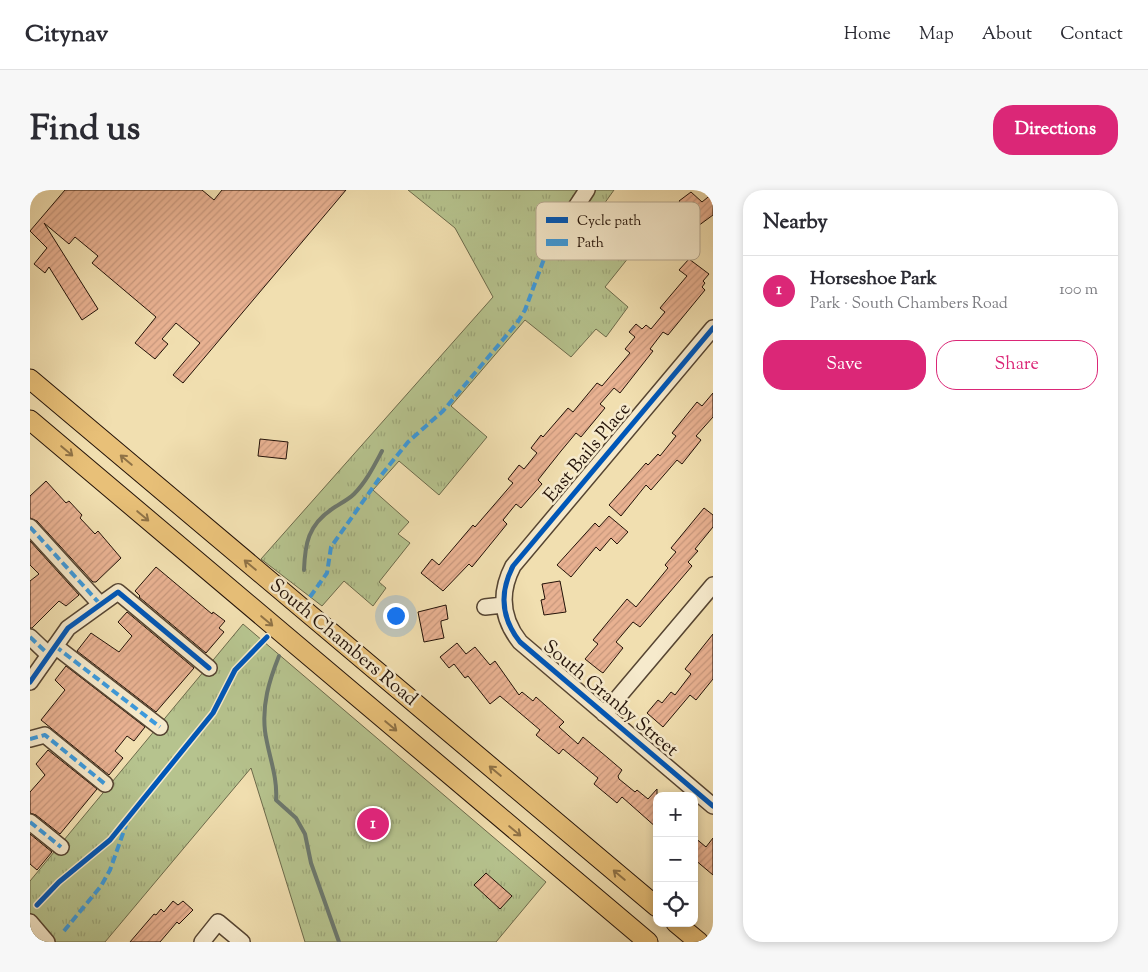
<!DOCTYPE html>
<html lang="en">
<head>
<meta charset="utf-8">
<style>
	:root { --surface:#fff; --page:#f7f7f7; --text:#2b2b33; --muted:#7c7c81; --line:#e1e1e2; --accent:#db2777 }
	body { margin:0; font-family:"Sorts Mill Goudy",serif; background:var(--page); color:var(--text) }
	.controls { position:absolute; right:15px; bottom:15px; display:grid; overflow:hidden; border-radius:10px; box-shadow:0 2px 8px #0003 }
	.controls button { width:45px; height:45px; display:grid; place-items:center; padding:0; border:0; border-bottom:1px solid var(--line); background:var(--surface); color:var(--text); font:25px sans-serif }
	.you { position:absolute; left:365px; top:425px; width:18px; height:18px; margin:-12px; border:4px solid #fff; border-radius:50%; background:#1a73e8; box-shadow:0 0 0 8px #1a73e833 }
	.badge { display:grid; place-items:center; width:32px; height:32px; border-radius:50%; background:var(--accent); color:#fff; font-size:16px; font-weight:700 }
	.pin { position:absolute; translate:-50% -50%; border:2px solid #fff; box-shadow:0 1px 5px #0006 }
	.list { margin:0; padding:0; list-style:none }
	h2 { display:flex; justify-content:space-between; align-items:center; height:65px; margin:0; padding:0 20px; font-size:21px }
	h2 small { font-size:16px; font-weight:400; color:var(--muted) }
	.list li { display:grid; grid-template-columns:32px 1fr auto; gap:15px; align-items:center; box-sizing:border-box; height:70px; padding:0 20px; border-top:1px solid var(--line) }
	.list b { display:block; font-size:19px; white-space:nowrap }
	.list p { margin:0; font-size:16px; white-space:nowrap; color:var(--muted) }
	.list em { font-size:16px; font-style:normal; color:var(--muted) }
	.actions { display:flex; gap:10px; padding:15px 20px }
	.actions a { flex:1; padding:11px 0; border:1px solid var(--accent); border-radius:20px; text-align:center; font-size:18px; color:var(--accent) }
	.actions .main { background:var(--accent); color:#fff }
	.icon { flex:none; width:28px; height:28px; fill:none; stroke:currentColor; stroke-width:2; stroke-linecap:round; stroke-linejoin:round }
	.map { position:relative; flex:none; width:683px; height:752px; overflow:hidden; border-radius:20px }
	header { display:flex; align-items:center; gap:30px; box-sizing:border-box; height:70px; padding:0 25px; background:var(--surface); border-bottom:1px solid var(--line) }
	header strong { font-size:24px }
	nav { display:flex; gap:28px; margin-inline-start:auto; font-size:18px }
	.intro { display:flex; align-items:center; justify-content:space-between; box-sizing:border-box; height:120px; padding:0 30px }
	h1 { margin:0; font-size:35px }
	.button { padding:12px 22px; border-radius:20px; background:var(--accent); color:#fff; font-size:18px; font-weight:700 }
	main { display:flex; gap:30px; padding:0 30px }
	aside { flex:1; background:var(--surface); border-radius:20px; box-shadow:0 2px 8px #0003 }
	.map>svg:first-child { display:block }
	.park { fill:url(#park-tufts); stroke:#6c6a4b }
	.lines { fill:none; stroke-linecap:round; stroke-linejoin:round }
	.stream { stroke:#6c786e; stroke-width:4 }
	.building { fill:url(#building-hatch); stroke:#231208 }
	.minor-casing { stroke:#564532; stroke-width:18 }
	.major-casing { stroke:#231208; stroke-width:21 }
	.minor { stroke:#f6eacc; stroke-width:15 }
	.major { stroke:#e8c078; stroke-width:19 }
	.quiet { stroke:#3c9add; stroke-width:4; stroke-dasharray:8 4; stroke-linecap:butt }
	.cycleway-casing { stroke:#f6eacc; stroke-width:8 }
	.cycleway { stroke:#0057b8; stroke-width:5 }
	.oneway { stroke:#8f7246 }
	.labels { text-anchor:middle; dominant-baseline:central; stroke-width:5; stroke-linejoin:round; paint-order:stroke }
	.street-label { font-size:19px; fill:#231208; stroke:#f6eacc }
	.key { fill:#f6eacc; stroke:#b7a991; stroke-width:1 }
	.key-label { font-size:14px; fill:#231208 }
</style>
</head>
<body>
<header>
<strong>Citynav</strong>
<nav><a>Home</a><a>Map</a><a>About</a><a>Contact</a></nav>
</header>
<div class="intro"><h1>Find us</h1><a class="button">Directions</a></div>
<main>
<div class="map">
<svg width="683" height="752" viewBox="0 0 683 752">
	<defs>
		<pattern id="park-tufts" width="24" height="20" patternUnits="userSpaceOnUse" patternTransform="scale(1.25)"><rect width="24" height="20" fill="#b6c38e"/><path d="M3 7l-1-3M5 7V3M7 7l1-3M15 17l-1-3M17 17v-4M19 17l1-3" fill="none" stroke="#9ca679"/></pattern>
		<pattern id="building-hatch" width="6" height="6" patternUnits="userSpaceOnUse" patternTransform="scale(1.25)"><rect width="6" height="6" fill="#e8b191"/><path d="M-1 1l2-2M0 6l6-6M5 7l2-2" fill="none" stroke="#c7977c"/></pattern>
	</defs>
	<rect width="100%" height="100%" fill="#f1dfb0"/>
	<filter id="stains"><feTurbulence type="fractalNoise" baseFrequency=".004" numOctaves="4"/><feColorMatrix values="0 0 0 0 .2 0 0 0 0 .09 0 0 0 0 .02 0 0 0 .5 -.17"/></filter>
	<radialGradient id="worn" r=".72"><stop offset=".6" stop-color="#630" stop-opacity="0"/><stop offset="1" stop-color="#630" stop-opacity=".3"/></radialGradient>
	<!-- park -->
	<path class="park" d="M378,0H584L559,35L599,67L575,97L598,117L576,147L566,139L541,167L495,130L421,216L457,247L409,305L369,271L343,300L379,332L368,344L380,353L349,392L356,398L343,416L314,391L292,416L231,369L463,107L425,38Z
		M213,434L516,692L466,752H275L221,578L75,752H0V691Z"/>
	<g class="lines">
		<!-- stream -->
		<path class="stream" d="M274,380C275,354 278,335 302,319C309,314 318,310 324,304C336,292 344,276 352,261
			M249,466C239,491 232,514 235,541C238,564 248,587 246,610L266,628L275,644L281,673L309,752"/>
	</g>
	<!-- building -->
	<path class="building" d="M35,0H172L184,10L192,0H316L153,193L143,185L170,153L146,133L132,149L138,154L125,169L105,153L126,127L62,73L68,66L45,47L39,54L14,33L68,119L52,130L19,77L15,83L4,74L17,58L0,41Z
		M661,2L672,12L683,3V25L668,36L649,11Z
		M659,69L679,84L673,91L675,93L672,97L675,100L638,145L633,142L620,159L623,161L590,203L584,198L570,214L575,218L551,247L546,243L531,261L508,290L512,294L491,318L486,314L473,330L477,334L442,377L439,374L413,401L391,383L402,369L409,375L443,335L445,337L483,293L478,289L489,275L494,279L507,263L501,258L511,245L513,247L538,218L543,222L567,193L572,196L600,163L595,159L605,147L599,142L606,134L612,139L616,135L621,139L635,122L630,118L657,86L649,80Z
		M683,203V227L666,246L671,250L652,274L647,270L621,300L616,295L591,326L579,315L616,273L618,275L628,264L630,266L646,246L642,243L667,212L672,216Z
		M230,249L258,252L256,269L228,266Z
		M16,291L36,313L39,311L52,325L50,328L65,344L68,341L91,368L66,392H63L7,331L0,328V306Z
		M674,318L683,325V337L665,359L668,361L658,372L662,376L610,437L603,432L586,452L593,458L573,483L570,481L555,469L568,454L563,450L597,409L606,417L638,378L635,375L646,362L641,358Z
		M579,326L598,342L587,354L581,348L570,361L566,357L541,387L527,375L565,333L569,337Z
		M0,351L49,405L36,416L29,411L2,438H0V391L9,384L0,375Z
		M126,377L182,424L183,422L195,431L189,438L194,442L176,463L109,407L110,406L105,401Z
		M530,391L536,422L514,425L511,410L515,409L512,394Z
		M416,415L418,429L411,431V434L414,448L394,452L388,422Z
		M97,422L164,478L126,522L47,461L61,443L89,462L102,446L88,432Z
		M683,444V489L666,510L660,505L633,537L617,523L628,510L632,513L641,502L645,505L661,484L655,479Z
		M427,453L436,464L445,457L460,475L465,471L489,505L492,502L503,511L506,507L534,532L529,537L548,554L553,547L578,568L592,580L588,586L589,589L605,602L607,600L618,609L627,599V638L592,607L587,613L564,594L568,588L533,559L529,564L506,545L510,540L470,506L460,514L438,486L435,488L424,474L419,478L410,467Z
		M36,476L115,537L104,551L97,546L85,561L93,568L79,585L11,530L35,500L25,490Z
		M18,560L67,599L30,644L6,625L0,623V602L15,585L6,574Z
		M0,644L22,662L7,680L0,674Z
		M664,647L676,657L683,648V685L664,669Z
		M456,683L482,706L470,719L444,695Z
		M143,711L148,715L153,711L163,720L149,734L147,732L130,752H100L124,724L126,725L131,719L134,722Z"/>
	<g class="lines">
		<!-- minor casing -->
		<g class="minor-casing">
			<path id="minor" d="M517,61L557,0
				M683,138L483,376C469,403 471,428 490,452L683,616
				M0,337L70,414
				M455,417L473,415
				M0,447L19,465
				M25,456L130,537
				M0,492L38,438L88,402L179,478
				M574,524L683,395
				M0,549L15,545L75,594
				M0,632L31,657
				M0,732L17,752
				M172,752L188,732L212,752"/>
		</g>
		<!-- major casing -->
		<g class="major-casing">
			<path id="major" d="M0,189L627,717
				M0,230L618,752
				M646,733L669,752"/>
		</g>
		<!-- minor -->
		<use href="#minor" class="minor"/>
		<!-- major -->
		<use href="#major" class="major"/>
		<!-- quiet -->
		<path class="quiet" d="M0,337L70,414
			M280,407L297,383L301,357L353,283L378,252L413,221L487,133L495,120L517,61
			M0,447L19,465
			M25,456L130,537
			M0,549L15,545L75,594
			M0,632L31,657
			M34,741L71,696L80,680L96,635"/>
		<!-- cycleway casing -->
		<g class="cycleway-casing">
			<path id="cycleway" d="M683,138L483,376C469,403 471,428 490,452L683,616
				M0,492L38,438L88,402L179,478
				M7,715L29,692L80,650L183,523L205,480L237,447"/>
		</g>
		<!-- cycleway -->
		<use href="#cycleway" class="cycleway"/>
	</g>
	<!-- one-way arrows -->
	<defs><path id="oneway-shaft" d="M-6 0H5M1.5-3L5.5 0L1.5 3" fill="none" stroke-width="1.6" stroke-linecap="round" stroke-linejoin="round" transform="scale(1.25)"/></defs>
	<g class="oneway">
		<use href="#oneway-shaft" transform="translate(37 261) rotate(40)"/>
		<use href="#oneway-shaft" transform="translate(96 270) rotate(-140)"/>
		<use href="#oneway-shaft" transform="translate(113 326) rotate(40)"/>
		<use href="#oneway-shaft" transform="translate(220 375) rotate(-140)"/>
		<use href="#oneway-shaft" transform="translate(237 431) rotate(40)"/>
		<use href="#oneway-shaft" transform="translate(361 536) rotate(40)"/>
		<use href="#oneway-shaft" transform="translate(465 581) rotate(-140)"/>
		<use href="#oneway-shaft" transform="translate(485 641) rotate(40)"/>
		<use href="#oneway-shaft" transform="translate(589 685) rotate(-140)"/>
	</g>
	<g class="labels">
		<!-- street labels -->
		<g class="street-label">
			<text transform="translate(558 263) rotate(-50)">East Bails Place</text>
			<text transform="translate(313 453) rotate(40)">South Chambers Road</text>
			<text transform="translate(580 509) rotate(40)">South Granby Street</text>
		</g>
	</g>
	<!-- legend -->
	<rect x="506" y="12" width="164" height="58" rx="8" class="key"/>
	<rect x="516" y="27" width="22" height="6" fill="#0057b8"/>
	<rect x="516" y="49" width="22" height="7" fill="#3c9add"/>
	<g class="key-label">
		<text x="547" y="35">Cycle path</text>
		<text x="547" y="57">Path</text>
	</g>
	<rect width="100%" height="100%" filter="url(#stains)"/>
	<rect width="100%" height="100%" fill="url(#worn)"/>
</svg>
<div class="controls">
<button>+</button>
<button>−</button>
<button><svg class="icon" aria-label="locate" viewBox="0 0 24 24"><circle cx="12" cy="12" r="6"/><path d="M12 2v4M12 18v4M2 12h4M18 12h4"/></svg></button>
</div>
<div class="you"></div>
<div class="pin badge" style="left:343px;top:634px">1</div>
</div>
<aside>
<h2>Nearby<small></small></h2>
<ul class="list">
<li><span class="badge">1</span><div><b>Horseshoe Park</b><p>Park · South Chambers Road</p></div><em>100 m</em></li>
</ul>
<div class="actions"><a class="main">Save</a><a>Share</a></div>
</aside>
</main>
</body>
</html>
